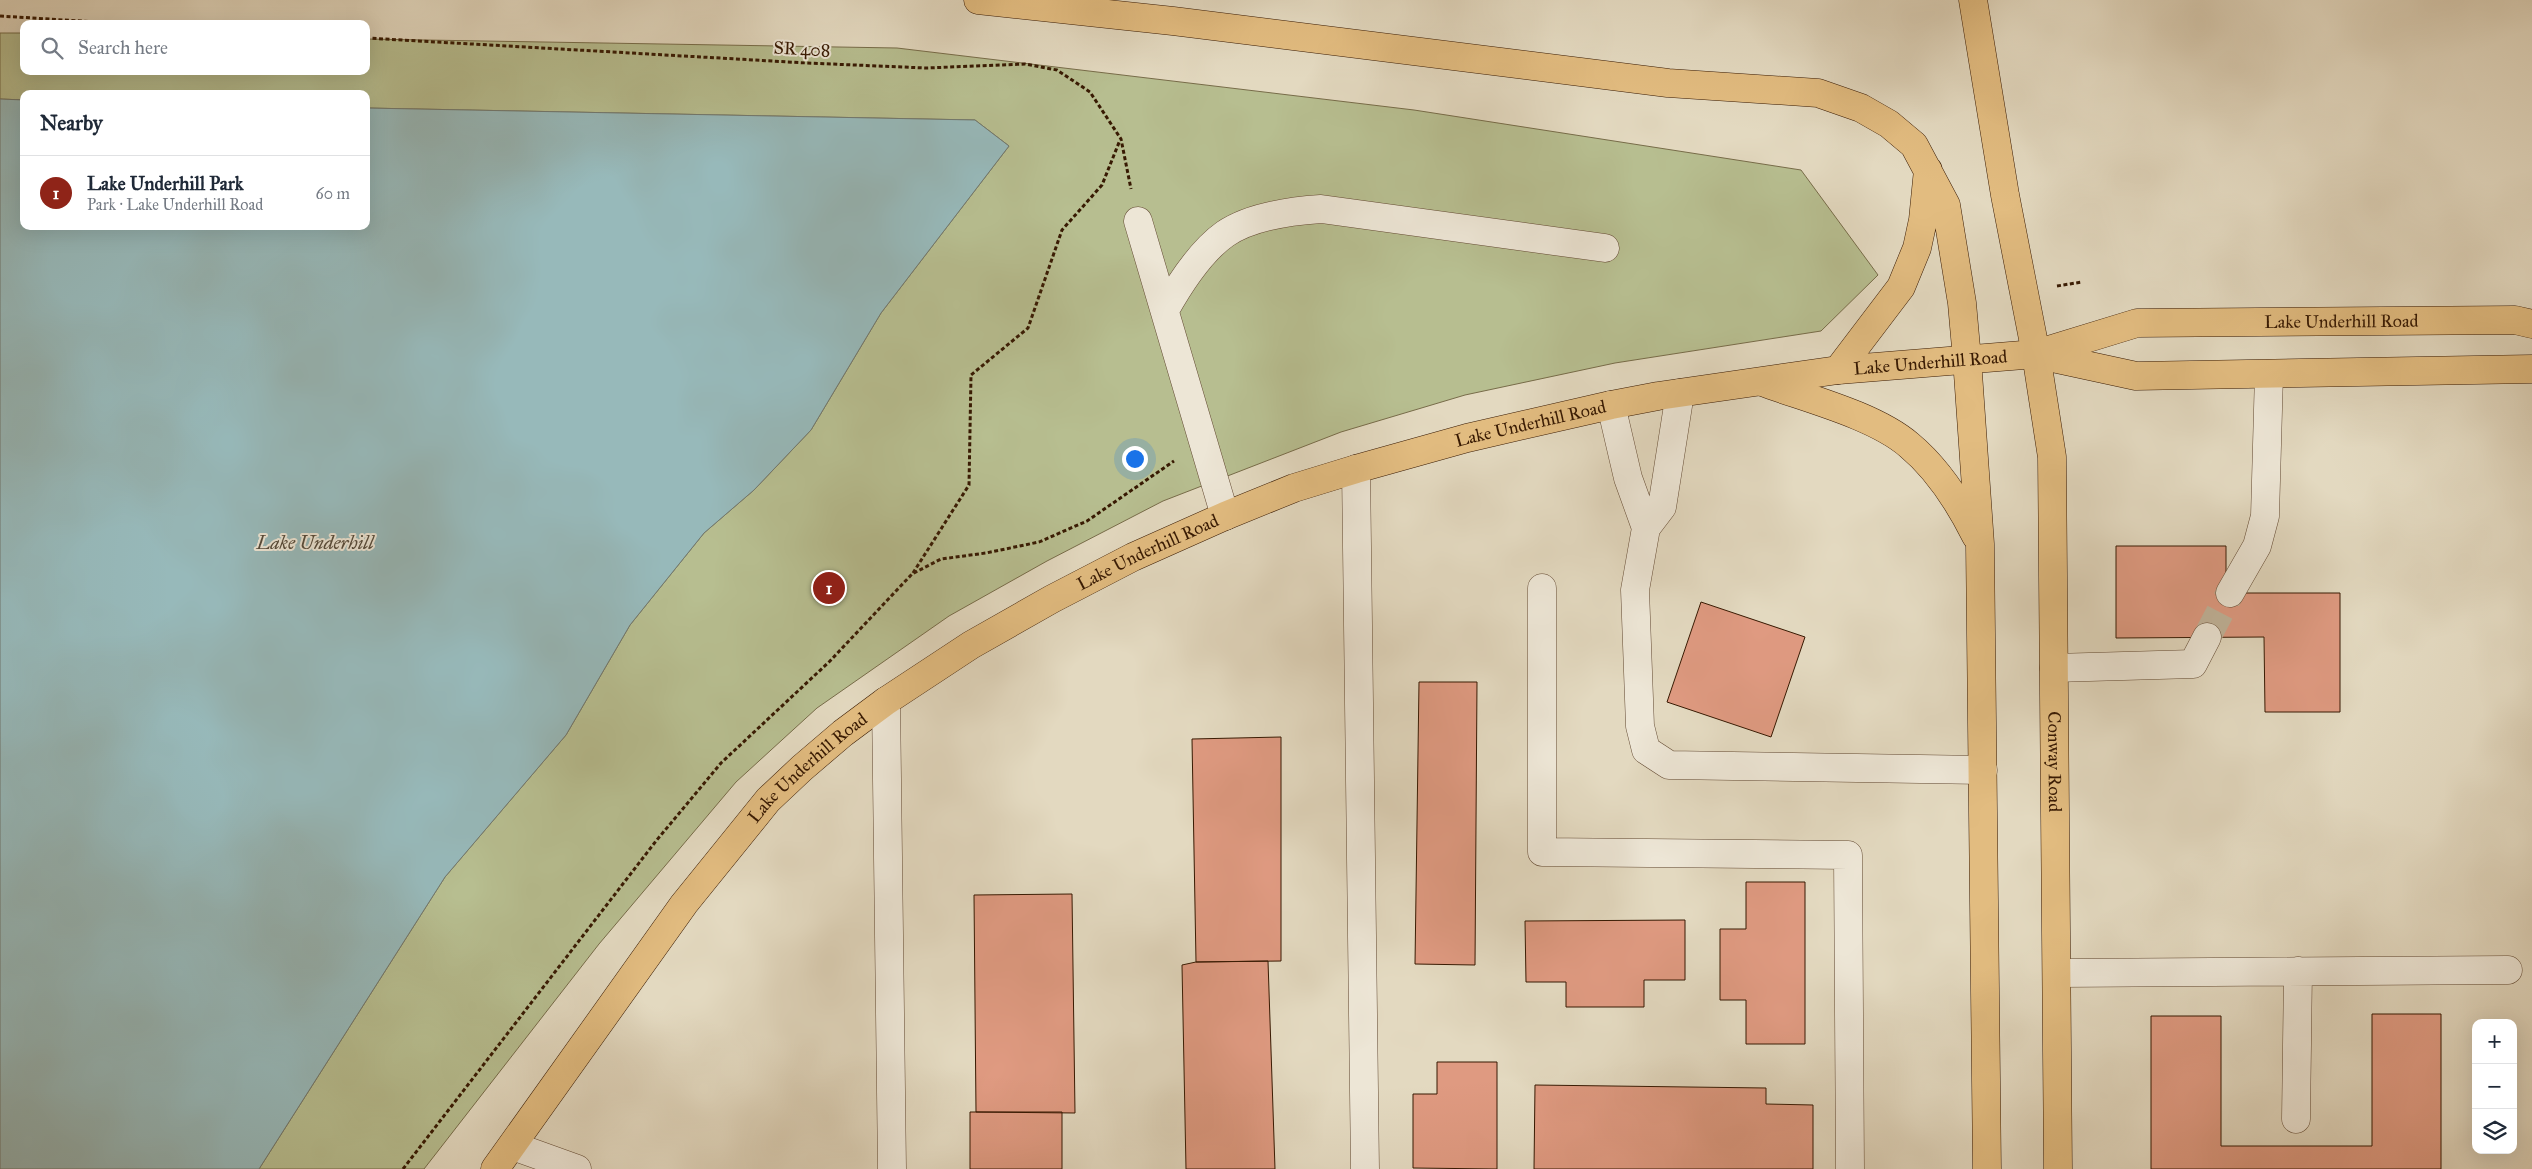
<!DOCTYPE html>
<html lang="en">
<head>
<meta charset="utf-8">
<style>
	:root { --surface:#fff; --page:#f2f2f3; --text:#1f2937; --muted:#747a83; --line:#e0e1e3; --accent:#8f2418 }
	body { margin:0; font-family:"IM FELL Great Primer",serif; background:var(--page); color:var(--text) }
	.controls { position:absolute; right:15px; bottom:15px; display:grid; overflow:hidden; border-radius:10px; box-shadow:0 5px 20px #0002 }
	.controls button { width:45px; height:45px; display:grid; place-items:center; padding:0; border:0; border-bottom:1px solid var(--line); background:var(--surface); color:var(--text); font:25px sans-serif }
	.you { position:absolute; left:1134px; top:458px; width:18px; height:18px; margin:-12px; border:4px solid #fff; border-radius:50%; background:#1a73e8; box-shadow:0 0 0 8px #1a73e833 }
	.badge { display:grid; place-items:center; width:32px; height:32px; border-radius:50%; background:var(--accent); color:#fff; font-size:16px; font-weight:700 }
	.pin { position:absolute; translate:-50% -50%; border:2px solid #fff; box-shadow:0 1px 5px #0006 }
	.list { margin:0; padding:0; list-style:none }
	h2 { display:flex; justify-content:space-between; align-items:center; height:65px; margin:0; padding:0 20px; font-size:21px }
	h2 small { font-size:16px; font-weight:400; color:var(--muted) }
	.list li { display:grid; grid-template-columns:32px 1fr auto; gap:15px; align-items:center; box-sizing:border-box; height:75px; padding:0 20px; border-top:1px solid var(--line) }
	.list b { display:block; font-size:19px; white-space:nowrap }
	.list p { margin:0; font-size:16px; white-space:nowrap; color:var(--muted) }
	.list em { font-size:16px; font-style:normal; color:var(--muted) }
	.icon { flex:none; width:28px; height:28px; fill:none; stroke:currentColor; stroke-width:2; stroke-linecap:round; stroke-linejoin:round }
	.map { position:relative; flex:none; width:2532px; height:1169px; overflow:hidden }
	.search { position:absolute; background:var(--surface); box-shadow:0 5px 20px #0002; left:20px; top:20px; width:350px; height:55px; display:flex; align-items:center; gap:12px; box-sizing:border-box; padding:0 18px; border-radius:10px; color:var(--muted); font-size:19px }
	.panel { position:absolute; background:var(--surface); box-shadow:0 5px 20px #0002; left:20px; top:90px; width:350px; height:140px; border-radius:10px }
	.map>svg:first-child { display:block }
	.green { fill:#b7be90; stroke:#776c49 }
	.water { fill:#97b9ba; stroke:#717970 }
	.building { fill:#df9a81; stroke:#371902 }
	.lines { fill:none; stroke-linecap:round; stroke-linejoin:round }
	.minor-tunnel { stroke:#c1b39a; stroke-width:28; stroke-dasharray:28 14; stroke-linecap:butt }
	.minor-casing { stroke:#624932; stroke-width:29 }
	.major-casing { stroke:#371902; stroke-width:29 }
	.highway-casing { stroke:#371902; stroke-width:29 }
	.path { stroke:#371902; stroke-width:3; stroke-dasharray:4 2.5; stroke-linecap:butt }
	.minor { stroke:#ede6d6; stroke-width:28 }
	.major { stroke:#e2bc80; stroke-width:28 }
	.highway { stroke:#e2bc80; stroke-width:28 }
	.labels { text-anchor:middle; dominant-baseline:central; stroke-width:4; stroke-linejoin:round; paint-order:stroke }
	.street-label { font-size:18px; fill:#371902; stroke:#ede6d6 }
	.water-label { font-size:19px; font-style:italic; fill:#544939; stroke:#ede6d6 }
</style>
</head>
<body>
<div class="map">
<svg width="2532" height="1169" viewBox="0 0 2532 1169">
	<rect width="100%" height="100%" fill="#e3d9c0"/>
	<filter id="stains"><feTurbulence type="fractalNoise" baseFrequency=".004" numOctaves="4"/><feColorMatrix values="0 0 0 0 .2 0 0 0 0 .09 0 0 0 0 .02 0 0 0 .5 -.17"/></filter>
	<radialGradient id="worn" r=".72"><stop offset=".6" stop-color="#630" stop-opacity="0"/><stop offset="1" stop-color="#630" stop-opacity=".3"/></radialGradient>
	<!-- green -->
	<path class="green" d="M0,33H24V71H366V39L897,48L1414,110L1801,170L1878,275L1821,331L1615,363L1465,395L1341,432L1163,501L1047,561L949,616L817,708L736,782L599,944L424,1169H259L445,877L566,735L630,625L704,533L754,490L811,430L881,313L1009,146L975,120L366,108V94H24V100L0,99Z"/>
	<!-- water -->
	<path class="water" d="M0,99L24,100V226H366V108L975,120L1009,146L881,313L811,430L754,490L704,533L630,625L566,735L445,877L259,1169H0Z"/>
	<!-- building -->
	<path class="building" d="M2116,546H2226V593H2340V712H2265L2264,637L2116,638Z
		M1701,602L1805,637L1771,737L1667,702Z
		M1419,682H1477L1475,965L1415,964Z
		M1281,737V961L1196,962L1192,739Z
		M1746,882H1805V1044H1746V1000H1720V929H1746Z
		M1072,894L1075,1113L976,1112L974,895Z
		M1685,920V980H1644V1007H1566V982H1526L1525,921Z
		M1268,961L1275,1169H1186L1182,965L1196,962Z
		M2372,1014H2441V1169H2151V1016H2221V1146H2372Z
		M1437,1062H1497V1169L1413,1168V1094H1437Z
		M1535,1085L1766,1088V1104L1813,1105V1169H1534Z
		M970,1112H1062V1169H970Z"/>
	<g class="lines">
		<!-- minor-tunnel -->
		<path class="minor-tunnel" d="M2207,637L2230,593"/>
		<!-- minor casing -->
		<g class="minor-casing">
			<path id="minor" d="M1138,221L1225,516
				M1165,310C1179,285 1201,251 1225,234C1250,217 1291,211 1321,209L1605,248
				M1680,393L1662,507L1646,528L1635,590L1640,726L1646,750L1669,765L1983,770
				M1611,405L1628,478L1646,528
				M1356,469L1365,1169
				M1542,588V852L1848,855L1850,1169
				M2230,593L2257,546L2265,516L2269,374
				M2054,668L2193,664L2207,637
				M886,701L892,1169
				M2058,973L2508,970
				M2296,1119L2298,971
				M513,1146L577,1169"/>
		</g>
		<!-- major casing -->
		<g class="major-casing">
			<g id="major">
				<path id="s1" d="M2036,354L2052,457L2058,1169"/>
				<path d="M2039,355L2136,376L2532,369"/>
				<path d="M1967,359L1980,544L1987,1169"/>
				<path d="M1762,382C1805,398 1874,415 1909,445C1938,469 1959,502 1976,536"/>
				<path id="s2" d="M495,1169L684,904L768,800L802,768L843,733L886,701L971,645L1052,599L1133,557L1225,516L1294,488L1356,469L1467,438L1611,405L1658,396L1838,370L2036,354L2137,323L2515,320L2532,324"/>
			</g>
		</g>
		<!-- highway casing -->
		<g class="highway-casing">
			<path id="highway" d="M978,0L1173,21L1668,83L1818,93L1861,108L1889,124L1914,145L1946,205L1962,303L1967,359
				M1973,0L2005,195L2036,354
				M1838,370L1901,287L1917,248L1923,220L1928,170"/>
		</g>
		<!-- path -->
		<path class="path" d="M0,16L128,24
			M366,38L807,63L926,68L1025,64L1057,70L1090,92L1121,139L1131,189
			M2057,286L2082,282
			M913,573L969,485L971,375L1028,328L1062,230L1102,185L1120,140
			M403,1169L656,841L721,763L830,661L912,574L941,559L986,553L1039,542L1087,521L1174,461"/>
		<!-- minor -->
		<use href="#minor" class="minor"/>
		<!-- major -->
		<use href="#major" class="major"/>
		<!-- highway -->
		<use href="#highway" class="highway"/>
	</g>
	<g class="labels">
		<!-- street labels -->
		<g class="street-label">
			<text transform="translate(802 49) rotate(3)">SR 408</text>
			<text stroke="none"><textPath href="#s2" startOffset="2141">Lake Underhill Road</textPath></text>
			<text stroke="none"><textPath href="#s2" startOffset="1725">Lake Underhill Road</textPath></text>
			<text stroke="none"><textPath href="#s2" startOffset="1320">Lake Underhill Road</textPath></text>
			<text stroke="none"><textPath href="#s2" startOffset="915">Lake Underhill Road</textPath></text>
			<text stroke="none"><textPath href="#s1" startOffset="409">Conway Road</textPath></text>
			<text stroke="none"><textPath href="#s2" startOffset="510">Lake Underhill Road</textPath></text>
		</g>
		<!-- water labels -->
		<g class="water-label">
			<text x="315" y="542">Lake Underhill</text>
		</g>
	</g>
	<rect width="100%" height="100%" filter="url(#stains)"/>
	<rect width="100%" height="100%" fill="url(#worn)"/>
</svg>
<div class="controls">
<button>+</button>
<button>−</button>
<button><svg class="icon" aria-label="layers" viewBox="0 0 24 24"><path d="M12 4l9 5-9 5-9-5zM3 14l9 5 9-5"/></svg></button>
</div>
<div class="you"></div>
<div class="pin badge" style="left:829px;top:588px">1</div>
<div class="search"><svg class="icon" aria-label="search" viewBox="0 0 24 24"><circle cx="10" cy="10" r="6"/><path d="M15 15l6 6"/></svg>Search here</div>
<section class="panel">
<h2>Nearby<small></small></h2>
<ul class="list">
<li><span class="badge">1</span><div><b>Lake Underhill Park</b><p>Park · Lake Underhill Road</p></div><em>60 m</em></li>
</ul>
</section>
</div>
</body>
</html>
